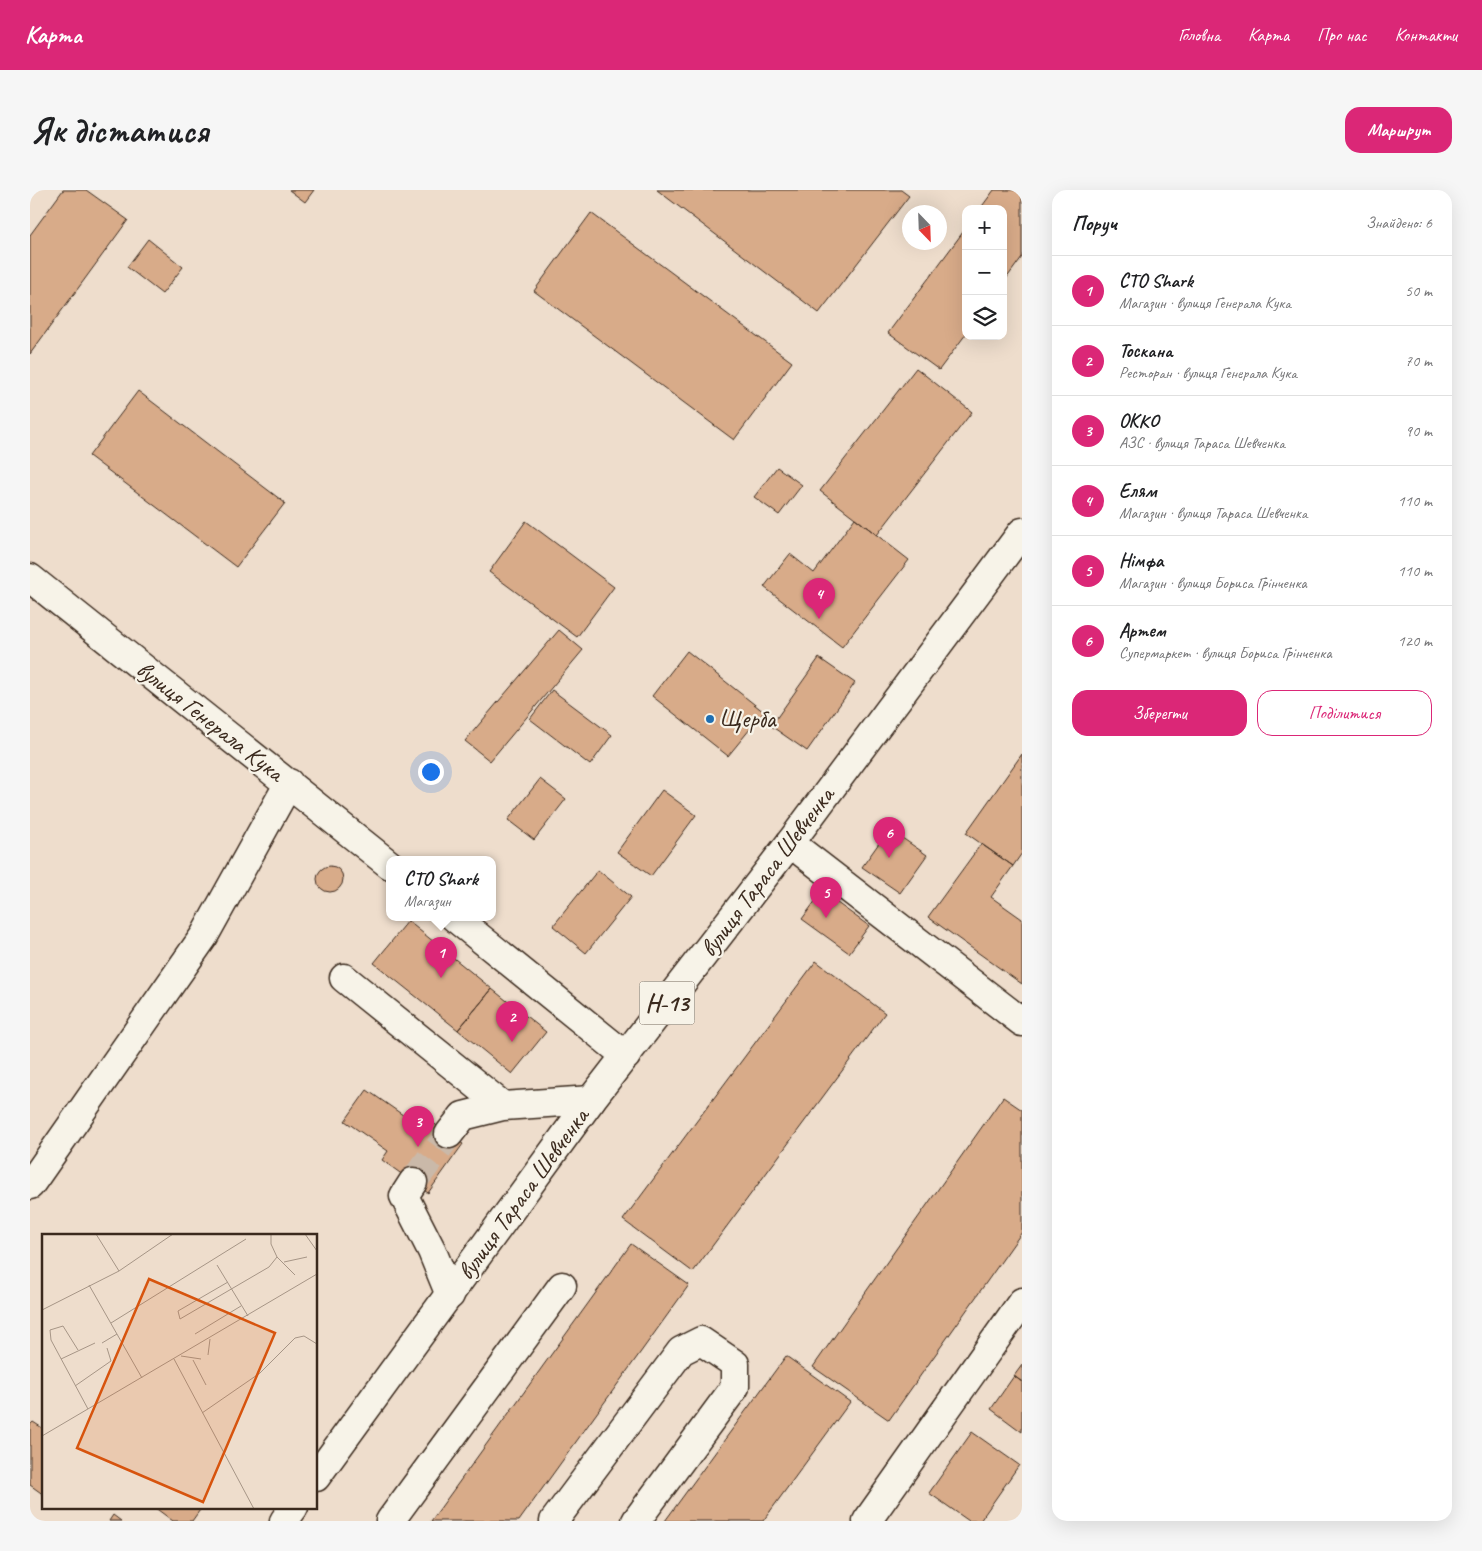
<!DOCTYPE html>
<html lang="uk">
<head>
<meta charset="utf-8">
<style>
	:root { --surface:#fff; --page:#f6f6f6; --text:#202124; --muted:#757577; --line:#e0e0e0; --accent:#db2777 }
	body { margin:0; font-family:Caveat,sans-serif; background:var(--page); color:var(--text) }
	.controls { position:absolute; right:15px; top:15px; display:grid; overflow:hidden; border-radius:10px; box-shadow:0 5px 20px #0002 }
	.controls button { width:45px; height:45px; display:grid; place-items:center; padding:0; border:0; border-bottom:1px solid var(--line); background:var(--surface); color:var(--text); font:25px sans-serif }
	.compass { position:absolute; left:872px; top:15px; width:45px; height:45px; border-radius:50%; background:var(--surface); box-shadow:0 5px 20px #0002; rotate:157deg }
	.you { position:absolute; left:400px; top:581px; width:18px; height:18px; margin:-12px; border:4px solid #fff; border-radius:50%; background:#1a73e8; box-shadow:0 0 0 8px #1a73e833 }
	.badge { display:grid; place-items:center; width:32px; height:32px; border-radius:50%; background:var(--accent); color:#fff; font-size:16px; font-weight:700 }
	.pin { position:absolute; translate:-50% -41px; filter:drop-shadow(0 1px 2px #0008) }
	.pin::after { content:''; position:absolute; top:26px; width:18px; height:15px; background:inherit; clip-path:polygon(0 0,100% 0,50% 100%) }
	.popup { position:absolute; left:356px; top:666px; width:110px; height:65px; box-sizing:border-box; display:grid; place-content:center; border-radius:10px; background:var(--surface); filter:drop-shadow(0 1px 4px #0005); font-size:16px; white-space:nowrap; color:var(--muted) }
	.popup b { font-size:19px; color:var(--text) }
	.popup::after { content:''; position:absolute; left:50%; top:100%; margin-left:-10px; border:10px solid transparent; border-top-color:var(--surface) }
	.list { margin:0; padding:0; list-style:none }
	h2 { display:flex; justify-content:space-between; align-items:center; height:65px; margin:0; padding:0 20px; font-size:21px }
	h2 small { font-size:16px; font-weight:400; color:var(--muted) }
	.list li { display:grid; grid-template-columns:32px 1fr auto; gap:15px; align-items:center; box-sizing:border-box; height:70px; padding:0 20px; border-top:1px solid var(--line) }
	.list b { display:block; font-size:19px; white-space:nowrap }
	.list p { margin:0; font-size:16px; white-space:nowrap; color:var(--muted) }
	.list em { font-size:16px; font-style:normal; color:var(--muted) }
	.actions { display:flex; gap:10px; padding:15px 20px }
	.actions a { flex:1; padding:11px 0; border:1px solid var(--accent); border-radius:15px; text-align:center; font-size:18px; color:var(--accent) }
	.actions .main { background:var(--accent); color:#fff }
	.icon { flex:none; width:28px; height:28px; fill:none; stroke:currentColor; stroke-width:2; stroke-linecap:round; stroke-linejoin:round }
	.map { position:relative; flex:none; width:992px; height:1331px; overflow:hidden; border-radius:15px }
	header { display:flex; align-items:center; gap:30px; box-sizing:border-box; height:70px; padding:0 25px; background:var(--accent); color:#fff }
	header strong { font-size:24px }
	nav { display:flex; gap:28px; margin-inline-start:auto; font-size:18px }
	.intro { display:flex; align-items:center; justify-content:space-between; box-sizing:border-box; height:120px; padding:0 30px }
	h1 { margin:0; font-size:35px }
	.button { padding:12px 22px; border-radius:15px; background:var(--accent); color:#fff; font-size:18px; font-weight:700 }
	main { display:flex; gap:30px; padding:0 30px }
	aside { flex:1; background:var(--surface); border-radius:15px; box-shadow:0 5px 20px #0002 }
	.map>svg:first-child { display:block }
	.building { fill:#d8ab89; stroke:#3b2a1e }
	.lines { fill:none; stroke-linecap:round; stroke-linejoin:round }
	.minor-tunnel { stroke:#cab9a9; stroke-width:28; stroke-dasharray:28 14; stroke-linecap:butt }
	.minor-casing { stroke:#3b2a1e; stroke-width:31 }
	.major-casing { stroke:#3b2a1e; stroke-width:31 }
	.minor { stroke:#f7f3e8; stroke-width:28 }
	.major { stroke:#f7f3e8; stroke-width:28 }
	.poi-dot { fill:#1f6fb2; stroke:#f7f3e8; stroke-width:2 }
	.labels { text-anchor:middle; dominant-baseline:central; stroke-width:4.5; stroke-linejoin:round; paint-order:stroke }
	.shield { fill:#f7f3e8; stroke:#73665b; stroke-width:1 }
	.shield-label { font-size:24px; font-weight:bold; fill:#3b2a1e }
	.poi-label { font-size:25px; fill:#3b2a1e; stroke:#f7f3e8; text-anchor:start }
	.street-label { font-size:25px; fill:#3b2a1e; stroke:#f7f3e8 }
	.inset-road { fill:none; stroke:#a69586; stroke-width:1 }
	.view { fill:#d7540e; fill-opacity:0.15; stroke:#d7540e; stroke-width:2.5 }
	.inset-edge { fill:none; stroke:#3b2a1e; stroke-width:2.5 }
</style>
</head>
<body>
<header>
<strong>Карта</strong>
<nav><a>Головна</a><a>Карта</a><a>Про нас</a><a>Контакти</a></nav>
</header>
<div class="intro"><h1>Як дістатися</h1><a class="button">Маршрут</a></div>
<main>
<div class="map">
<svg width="992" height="1331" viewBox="0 0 992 1331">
	<rect width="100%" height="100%" fill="#edc"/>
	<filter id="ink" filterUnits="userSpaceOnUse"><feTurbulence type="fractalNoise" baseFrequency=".02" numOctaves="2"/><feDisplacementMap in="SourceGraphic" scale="10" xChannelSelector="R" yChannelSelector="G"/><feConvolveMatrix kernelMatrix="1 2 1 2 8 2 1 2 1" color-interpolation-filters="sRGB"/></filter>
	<g filter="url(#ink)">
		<!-- building -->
		<path class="building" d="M33,0H56L98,30L0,164V45Z
			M259,0H284L275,12Z
			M627,0H871L879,6L789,123Z
			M964,0H992V67L973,93V19H950Z
			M561,23L762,172L704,250L504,101Z
			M936,38V144L909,180L858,143Z
			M118,49L153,77L132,104L97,77Z
			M886,178L942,222L847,345L790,301Z
			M108,201L255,313L206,377L59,266Z
			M747,277L772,295L749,325L724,307Z
			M825,328L879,370L812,457L734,397L760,364L784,383Z
			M496,331L584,397L547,447L459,382Z
			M529,440L553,460L460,571L435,551Z
			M657,461L734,522L698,566L622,506Z
			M789,468L825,493L777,561L741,536Z
			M522,500L582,545L560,575L500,529Z
			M992,564V663L983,676L936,643Z
			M510,589L536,609L504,650L478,630Z
			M632,600L666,625L621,686L587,662Z
			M859,639L897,665L870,703L832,677Z
			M951,654L983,676L961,707L992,729V794L898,727Z
			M287 689a13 13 0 1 1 26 0a13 13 0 1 1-26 0Z
			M568,680L601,707L556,763L523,736Z
			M792,702L839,736L819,763L772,729Z
			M378,731L462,799L428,840L344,773Z
			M786,771L855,823L663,1082L593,1030Z
			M462,799L516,842L482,884L428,840Z
			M337,900L380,930L386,921L433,954L398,1003L352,970L358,961L315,931Z
			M973,907L992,920V1042L859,1230L783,1177Z
			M601,1054L659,1095L489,1331H401Z
			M756,1166L820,1212L733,1331H635Z
			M992,1175V1192L984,1186Z
			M984,1186L992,1192V1242L961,1219Z
			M3,1232L14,1239V1305L0,1295V1235Z
			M942,1242L989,1275L950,1331H939L899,1303Z
			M124,1317H172L162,1331H143Z
			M83,1325L91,1331H79Z"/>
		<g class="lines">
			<!-- minor-tunnel -->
			<path class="minor-tunnel" d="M383,992L419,944"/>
			<!-- minor casing -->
			<g class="minor-casing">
				<path id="minor" d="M0,388L360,675
					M760,653L992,832
					M424,727L596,866
					M314,788L473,916
					M419,944L433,926L473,916L561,910
					M383,992L374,1006L402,1061L420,1105
					M0,995L174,746L259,593
					M360,1331L532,1096
					M524,1331L651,1161L671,1151L705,1174V1197L606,1331
					M837,1331L992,1112"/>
			</g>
			<!-- major casing -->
			<g class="major-casing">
				<path id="major" d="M286,1287L561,910L760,653L992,342
					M254,1331L264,1317"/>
			</g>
			<!-- minor -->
			<use href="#minor" class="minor"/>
			<!-- major -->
			<use href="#major" class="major"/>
		</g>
	</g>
	<!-- markers -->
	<circle class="poi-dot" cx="680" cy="529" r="5"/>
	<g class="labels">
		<!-- shield labels -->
		<rect class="shield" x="609.5" y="791.5" width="55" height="43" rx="4"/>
		<g class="shield-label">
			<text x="637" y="813">Н-13</text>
		</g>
		<!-- poi labels -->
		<g class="poi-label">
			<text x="690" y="529">Щерба</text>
		</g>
		<!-- street labels -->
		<g class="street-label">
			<text transform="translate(180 531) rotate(38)">вулиця Генерала Кука</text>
			<text transform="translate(737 682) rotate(-53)">вулиця Тараса Шевченка</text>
			<text transform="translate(493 1004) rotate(-54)">вулиця Тараса Шевченка</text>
		</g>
	</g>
	<!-- overview -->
	<g transform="translate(12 1044)">
		<rect width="275" height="275" fill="#edc"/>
		<path class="inset-road" d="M54,0L77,37M263,0L275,17M235,23L253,41M242,28L265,23M175,31L206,82M186,48L136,77L138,85L227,33L235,23L229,10V0M47,51L100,144M0,76L77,37L131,0M69,89L204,5M153,100L199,72M60,109L75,100M36,116L21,92L8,96L9,106L46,175M166,121L168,105M139,122L159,125M19,125L53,109M132,125L212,275M151,126L164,151M33,152L69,127L65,114M160,179L218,139L253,104L262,102L275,110M0,202L275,40"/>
		<path class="view" d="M107,45L233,99L161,268L35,214Z"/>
		<rect width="275" height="275" class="inset-edge"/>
	</g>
</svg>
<div class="controls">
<button>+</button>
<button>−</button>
<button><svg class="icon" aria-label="layers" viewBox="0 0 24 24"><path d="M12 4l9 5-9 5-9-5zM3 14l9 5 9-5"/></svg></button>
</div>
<svg class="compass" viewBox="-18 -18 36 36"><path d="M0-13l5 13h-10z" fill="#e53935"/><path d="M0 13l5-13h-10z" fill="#757577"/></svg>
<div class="you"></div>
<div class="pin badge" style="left:411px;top:788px">1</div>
<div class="popup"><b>СТО Shark</b>Магазин</div>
<div class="pin badge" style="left:482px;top:852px">2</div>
<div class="pin badge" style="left:388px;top:957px">3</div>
<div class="pin badge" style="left:789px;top:429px">4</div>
<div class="pin badge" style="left:796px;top:728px">5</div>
<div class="pin badge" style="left:859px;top:668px">6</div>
</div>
<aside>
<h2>Поруч<small>Знайдено: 6</small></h2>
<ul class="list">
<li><span class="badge">1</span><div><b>СТО Shark</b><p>Магазин · вулиця Генерала Кука</p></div><em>50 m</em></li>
<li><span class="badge">2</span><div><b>Тоскана</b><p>Ресторан · вулиця Генерала Кука</p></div><em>70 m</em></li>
<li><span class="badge">3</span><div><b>ОККО</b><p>АЗС · вулиця Тараса Шевченка</p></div><em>90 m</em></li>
<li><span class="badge">4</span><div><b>Елям</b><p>Магазин · вулиця Тараса Шевченка</p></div><em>110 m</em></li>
<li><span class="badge">5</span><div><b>Німфа</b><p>Магазин · вулиця Бориса Грінченка</p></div><em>110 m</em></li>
<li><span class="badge">6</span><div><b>Артем</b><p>Супермаркет · вулиця Бориса Грінченка</p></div><em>120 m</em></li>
</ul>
<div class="actions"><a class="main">Зберегти</a><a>Поділитися</a></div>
</aside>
</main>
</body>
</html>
